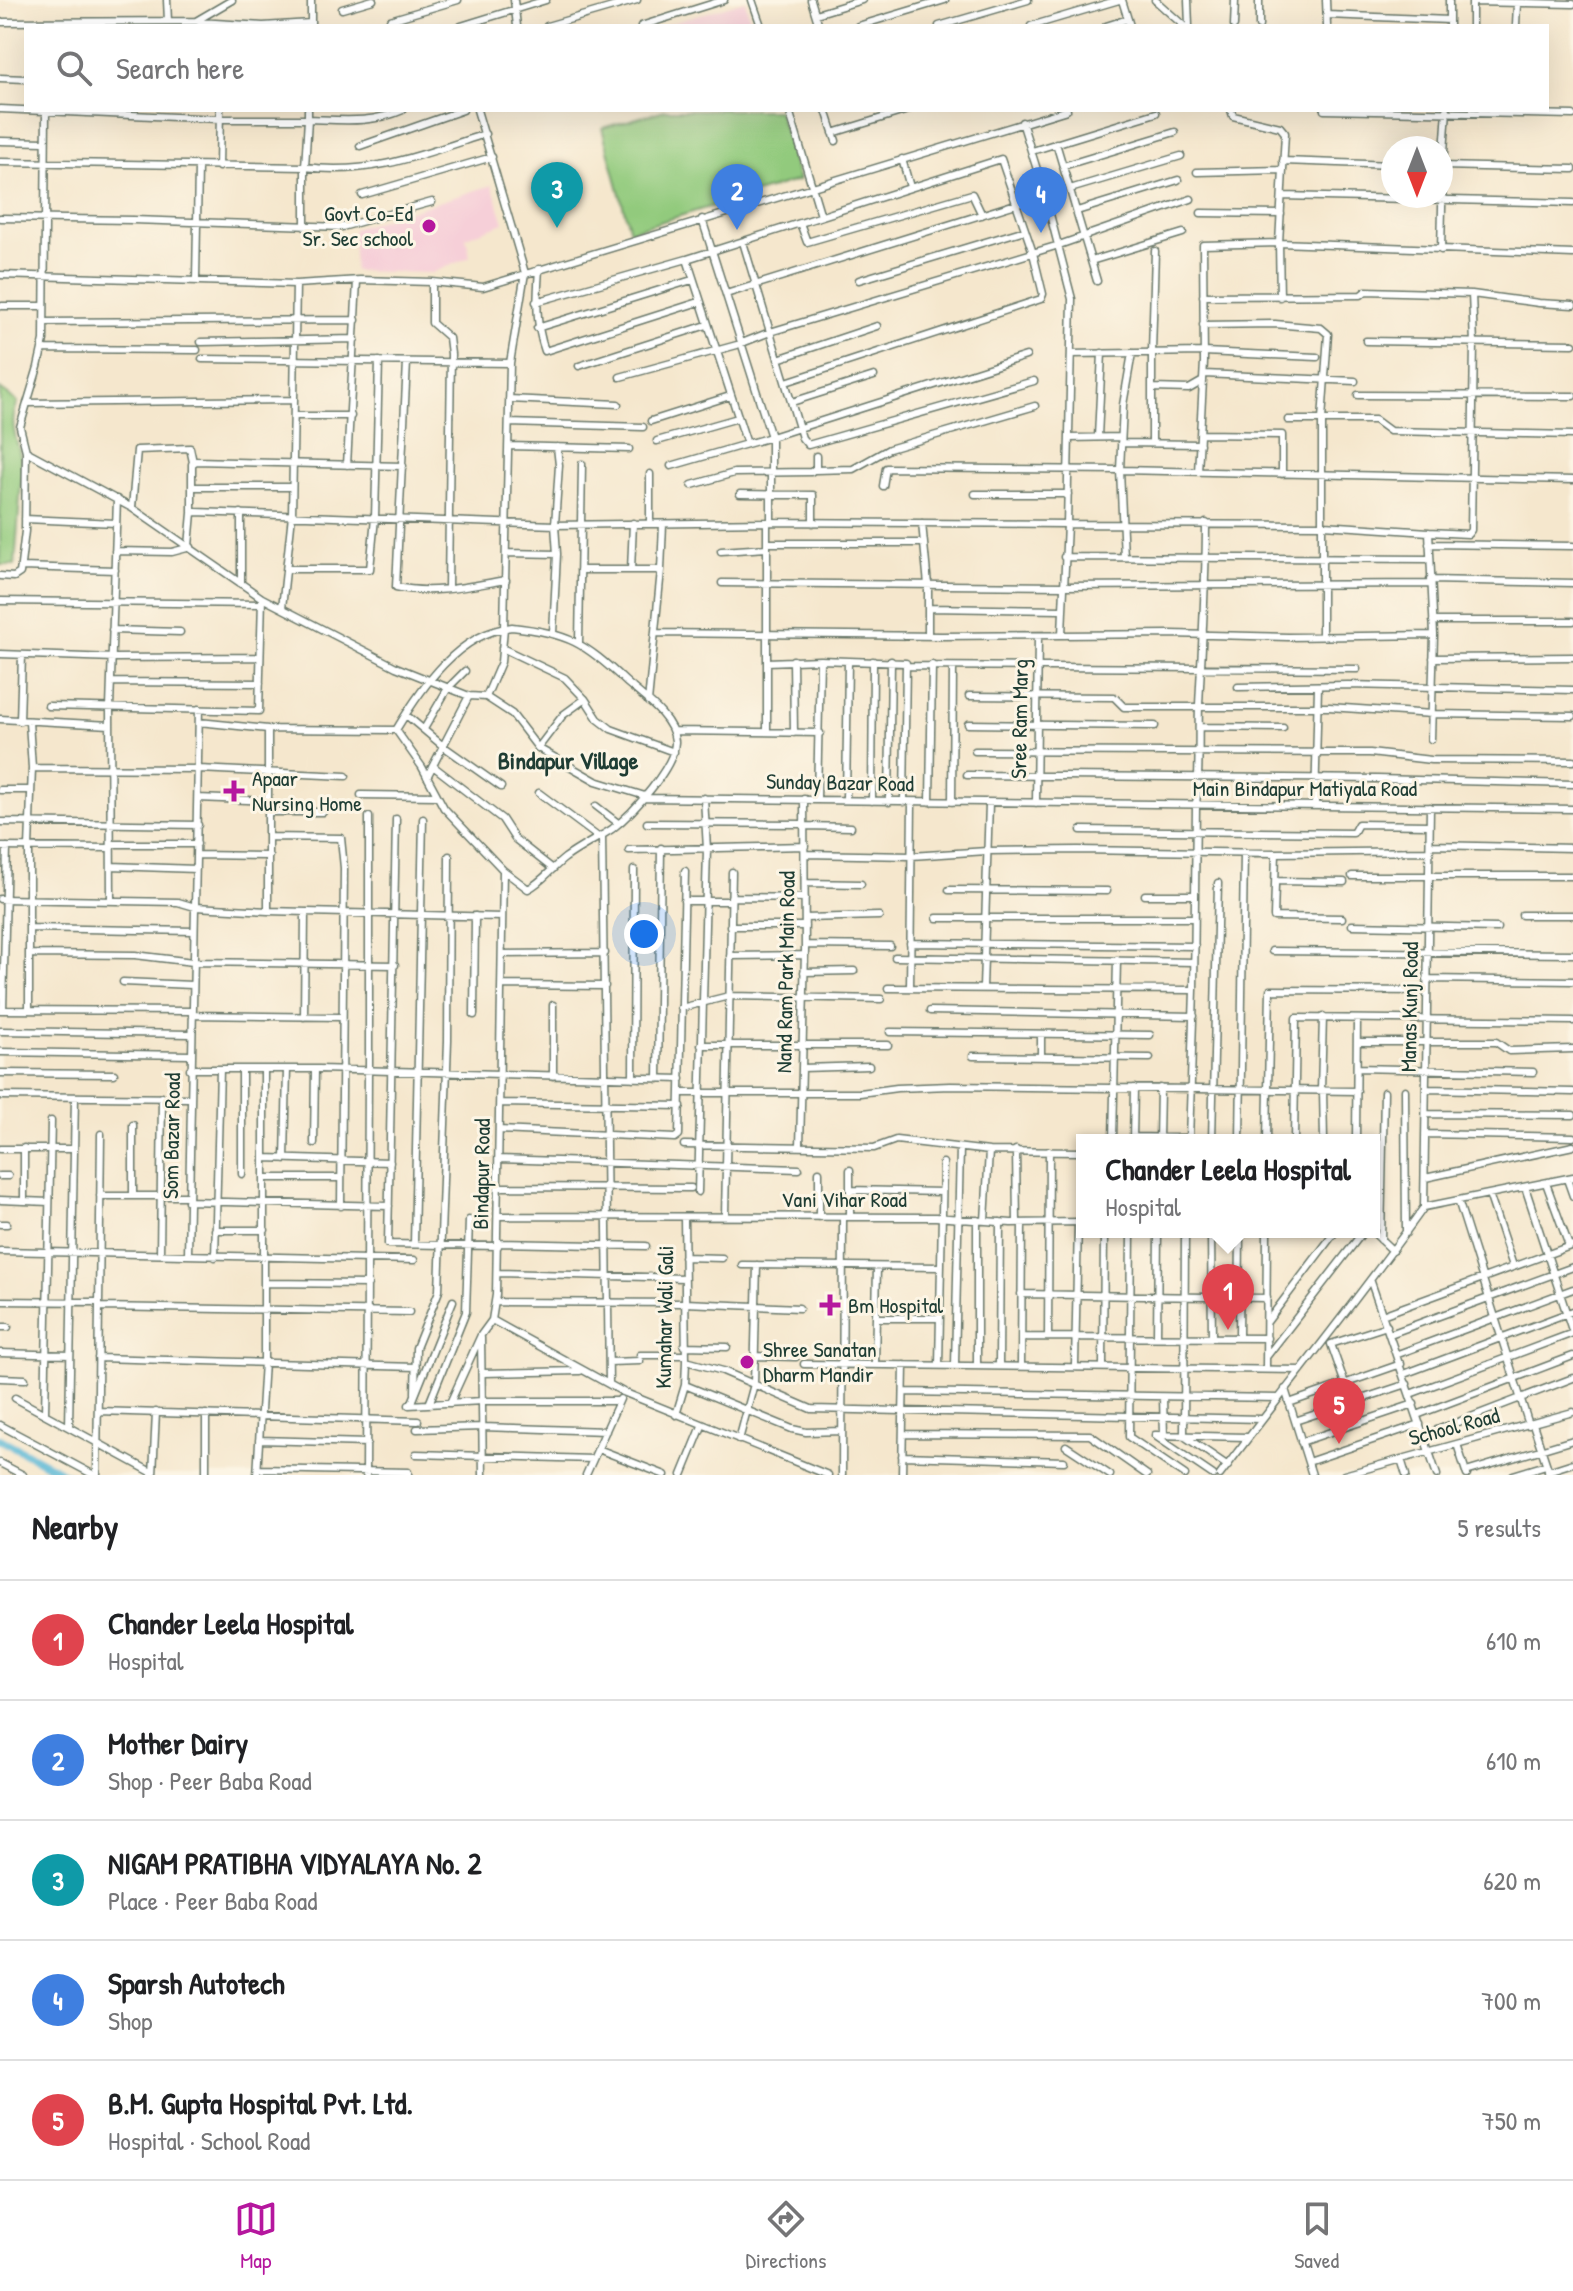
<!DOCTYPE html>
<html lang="en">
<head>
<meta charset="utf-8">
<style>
	:root { --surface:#fff; --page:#f6f6f6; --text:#202124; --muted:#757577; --line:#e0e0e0; --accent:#b5179e }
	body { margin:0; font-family:"Patrick Hand",sans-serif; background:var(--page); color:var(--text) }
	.compass { position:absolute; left:1381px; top:136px; width:72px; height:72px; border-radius:50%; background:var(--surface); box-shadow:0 8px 32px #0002; rotate:180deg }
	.you { position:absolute; left:644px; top:934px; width:28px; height:28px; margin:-20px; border:6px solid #fff; border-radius:50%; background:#1a73e8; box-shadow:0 0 0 12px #1a73e833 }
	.badge { display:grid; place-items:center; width:52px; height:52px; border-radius:50%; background:var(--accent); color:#fff; font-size:26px; font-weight:700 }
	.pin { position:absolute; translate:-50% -66px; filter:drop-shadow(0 2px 4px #0008) }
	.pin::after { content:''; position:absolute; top:42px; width:28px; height:24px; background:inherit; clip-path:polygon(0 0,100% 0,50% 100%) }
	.popup { position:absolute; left:1076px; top:1134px; width:304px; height:104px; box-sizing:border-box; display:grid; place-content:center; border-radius:0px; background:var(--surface); filter:drop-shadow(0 2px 6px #0005); font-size:26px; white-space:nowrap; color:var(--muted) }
	.popup b { font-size:30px; color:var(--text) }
	.popup::after { content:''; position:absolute; left:50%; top:100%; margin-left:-16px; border:16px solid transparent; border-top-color:var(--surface) }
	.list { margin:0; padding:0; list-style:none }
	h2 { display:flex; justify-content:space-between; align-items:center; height:104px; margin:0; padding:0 32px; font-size:34px }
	h2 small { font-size:26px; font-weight:400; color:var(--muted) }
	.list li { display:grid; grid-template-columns:52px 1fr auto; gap:24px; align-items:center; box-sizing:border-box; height:120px; padding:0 32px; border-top:2px solid var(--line) }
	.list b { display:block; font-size:30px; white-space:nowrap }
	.list p { margin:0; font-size:26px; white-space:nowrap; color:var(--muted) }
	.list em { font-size:26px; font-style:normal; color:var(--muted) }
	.icon { flex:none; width:44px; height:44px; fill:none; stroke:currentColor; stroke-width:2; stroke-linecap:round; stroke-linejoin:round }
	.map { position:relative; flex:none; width:1573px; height:1475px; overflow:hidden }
	.search { position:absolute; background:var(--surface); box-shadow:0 8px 32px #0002; left:24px; right:24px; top:24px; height:88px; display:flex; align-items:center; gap:20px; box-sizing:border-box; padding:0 28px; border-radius:0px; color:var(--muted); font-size:30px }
	.sheet { height:704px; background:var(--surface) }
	nav { display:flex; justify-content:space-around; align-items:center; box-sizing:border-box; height:112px; border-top:2px solid var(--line); background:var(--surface); font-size:22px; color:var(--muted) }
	nav a { display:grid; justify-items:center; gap:4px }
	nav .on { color:var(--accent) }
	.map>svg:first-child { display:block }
	.built { fill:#f6cfd8 }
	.green { fill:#92ca7d; stroke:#588458; stroke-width:2 }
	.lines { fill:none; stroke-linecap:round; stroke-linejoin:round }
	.canal { stroke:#58b7d6; stroke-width:8 }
	.street-casing { stroke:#6a786a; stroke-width:9 }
	.street { stroke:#fff; stroke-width:6 }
	.poi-dot { fill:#b5179e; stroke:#fcf5e5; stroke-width:3 }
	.labels { text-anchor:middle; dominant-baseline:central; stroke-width:6; stroke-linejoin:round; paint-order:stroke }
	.poi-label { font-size:22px; fill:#1f3d34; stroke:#fcf5e5; text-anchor:start }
	.street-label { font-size:22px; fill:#1f3d34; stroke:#fcf5e5 }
	.neighbourhood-label { font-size:24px; font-weight:bold; fill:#1f3d34; stroke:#fcf5e5 }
</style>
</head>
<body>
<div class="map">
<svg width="1573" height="1475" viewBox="0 0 1573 1475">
	<rect width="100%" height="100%" fill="#fcf5e5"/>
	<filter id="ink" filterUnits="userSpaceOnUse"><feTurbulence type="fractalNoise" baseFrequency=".0125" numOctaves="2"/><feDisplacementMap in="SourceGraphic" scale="16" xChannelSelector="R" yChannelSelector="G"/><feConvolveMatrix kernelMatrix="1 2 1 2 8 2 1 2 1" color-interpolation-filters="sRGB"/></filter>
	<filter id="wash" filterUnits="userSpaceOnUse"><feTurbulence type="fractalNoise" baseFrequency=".006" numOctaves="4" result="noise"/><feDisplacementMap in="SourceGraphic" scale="32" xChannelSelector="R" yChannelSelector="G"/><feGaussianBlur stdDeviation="1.8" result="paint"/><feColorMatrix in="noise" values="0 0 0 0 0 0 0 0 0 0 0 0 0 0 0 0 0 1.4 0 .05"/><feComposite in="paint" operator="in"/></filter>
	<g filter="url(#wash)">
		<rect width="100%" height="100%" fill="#f5e7cd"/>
		<!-- built -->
		<path class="built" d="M745,1L752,26H662Z
			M492,185L504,223L466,237L470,257L432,273L354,271L353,229Z"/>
		<!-- green -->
		<path class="green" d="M665,110H778L799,180L630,231L602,128Z
			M0,389L18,402C6,429 21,442 22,470L15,565H0Z"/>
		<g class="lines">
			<!-- canal -->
			<path class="canal" d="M0,1439L66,1475"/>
		</g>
	</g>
	<g filter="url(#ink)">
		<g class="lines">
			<!-- street casing -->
			<g class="street-casing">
				<path id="street" d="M167,0L168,21
					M311,0V26
					M514,0L517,26
					M752,0L761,26
					M811,0L819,26
					M1122,0L1130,26
					M1155,0L1184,26
					M1188,0L1189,26
					M1259,0V26
					M1326,0L1327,26
					M342,9L373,0
					M816,14L862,0
					M1327,15L1449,20
					M390,20L458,0
					M0,22L196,21L232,0
					M199,22L263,26L311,23
					M461,26L546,0
					M547,26L637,0
					M641,26L724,0
					M858,26L945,0
					M939,26L1028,0
					M1031,26L1119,0
					M1106,26L1128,19
					M1234,26L1235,0
					M1449,26V0
					M1472,26V2L1573,4
					M1516,26L1517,3
					M0,78L26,79
					M0,109L219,119H308V110
					M403,110C372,124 341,120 308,119L305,167C371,176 424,154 485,134
					M477,110L525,273L510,363L504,628L501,662L486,697
					M789,110L821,216
					M826,110L836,141
					M1231,110L1233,116L1280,127L1285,133L1279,243L1280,297
					M1324,110L1573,115
					M1022,122L1045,195L1072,299L1067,524L1324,525L1429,532
					M833,133L908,110
					M0,141L45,142
					M1056,143L1097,281
					M360,146L463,110
					M1032,151L1156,113
					M902,159L910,187
					M1283,161L1393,165
					M0,162L305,167V227
					M1063,166L1175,132
					M1441,166L1573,169
					M219,167L220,110
					M1197,172L1282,170
					M1070,189L1181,156
					M362,195L492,157
					M1282,196L1573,203
					M1077,211L1178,180
					M1201,213L1281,214
					M0,218L133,220L342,227L432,202
					M702,219L771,437V522
					M800,223L807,242L972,194L982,215
					M743,242L802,438L808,445L1034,381
					M1441,250L1443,166L1447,110
					M687,259L747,444
					M1091,261L1183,233
					M539,269C537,298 535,323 545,351L699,302
					M0,275L296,284L360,280L432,282L483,287L1067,110
					M196,280L198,167
					M859,280L1025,230
					M432,282V323L449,338L451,354L448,588
					M726,294L1045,195
					M1203,296L1361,295L1366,291L1472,294L1539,303L1573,305
					M536,302L687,259L1001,159L1033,253L1043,294L1041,299L786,382
					M0,306H44
					M44,322L356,320
					M1203,325L1275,324L1321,328L1328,334L1322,420V636
					M537,328L692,280
					M1366,341L1573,344
					M201,342L355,339
					M43,349L197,350
					M1071,354L1204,352L1317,357
					M202,359L510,363
					M778,359L877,326
					M407,362L396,587C433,595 470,586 506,580
					M579,366L707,325
					M1204,374L1355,381
					M620,377L737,345L770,332L1059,245L1191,199
					M1152,388L1189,389L1203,381
					M1358,395L1573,396
					M509,399L618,404
					M792,402L874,376
					M27,403L294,400
					M294,416H351
					M1288,420H1375L1390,431L1573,435
					M651,421L730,396
					M509,423L643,427
					M1200,434L1282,435V474
					M1098,437L1102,353
					M1070,438L1121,437
					M657,441L738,418
					M1121,443L1200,444
					M1152,443V352L1155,251
					M509,446L629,449
					M26,451L132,508L262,598L396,667L469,696L486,697L512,714L538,748L596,781L645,796
					M347,465L357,281
					M671,466L771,437L1026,356
					M815,470L853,469L889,449L1035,406
					M1198,472L1204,362L1203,245L1279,243L1573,254
					M650,474V523
					M692,485L734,473L811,472L816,468V456
					M883,486L886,468L1120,470L1573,480
					M192,487H292
					M740,494L813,495V523
					M975,494H1068
					M132,508L137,450L190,448L193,462
					M192,512V464L196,461L403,466
					M25,519L116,523
					M767,522V732
					M922,523L928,585V635
					M767,543H923
					M1429,544L1573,546
					M189,546L192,513L196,512L555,525L767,522L1067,524L1063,610
					M115,551L172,552L191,547
					M721,551L767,548
					M507,553L557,554
					M1064,557L1429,559
					M1124,557L1120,470L1123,405L1132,353
					M22,567L115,570
					M288,569H370L375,518L379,361
					M580,570H661L663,524
					M631,570L633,523
					M0,576L14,577L20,573L25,531L26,451L20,427L38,367L44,340L46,110
					M1430,580L1573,583
					M722,583L1064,586L1430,584
					M241,584V513
					M0,601L261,604
					M282,608L292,515L296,284
					M928,608L1063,610L1062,635
					M1433,621H1573
					M512,627C568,633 585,643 625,681C641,696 673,716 675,741C676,766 632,814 612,829C597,839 580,847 565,858C552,868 542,882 528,889L503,870L444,808L422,767L396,730C422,687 458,633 512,627Z
					M112,630L180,632
					M553,633L557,554L555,525L559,465L557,447
					M655,633L942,636L1171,634L1288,637L1434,635
					M579,643L582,464
					M502,648L565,678L585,699L598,719L611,729L674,752
					M0,654L115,658L260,657
					M1433,658L1573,657
					M793,660L794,733
					M767,662L820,660L906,663L904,802
					M907,666L1357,669
					M111,682L260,683
					M1238,687L1348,685L1573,690
					M969,696L1114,697L1124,707H1329L1432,714L1573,716
					M648,702L661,570
					M48,706L259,711L262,598
					M406,715L443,746L501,787
					M0,719L110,725
					M20,721L22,655
					M29,722L32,768L29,848V1010
					M199,722L268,729L396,730
					M968,724L1155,726
					M1199,727L1283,728
					M268,729V911L502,917
					M424,729L448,688L465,671
					M673,731L820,733
					M1431,739L1434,635L1429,532L1468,534L1471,530L1474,344L1472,294
					M538,748L563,715L585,699
					M975,751L1370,753L1431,760L1573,761
					M433,766L502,819L515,839L553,869
					M32,768L199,769L346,776
					M967,775L1377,779L1573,784
					M427,777L469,696
					M0,790H31
					M539,793L598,837
					M361,795L437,796
					M198,798L269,801
					M644,798L1573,809
					M817,799L820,660
					M846,800L848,661
					M872,801L873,661
					M889,802L891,661
					M930,802L932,665
					M952,802L953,667
					M1036,803L1038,636
					M596,806L618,823
					M1315,806L1318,686
					M269,812H323
					M396,819L388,1244L498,1246
					M0,822L198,825
					M647,823L804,824
					M804,826L851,827
					M1081,830L1353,833L1358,824L1429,825
					M602,835L609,1384
					M269,837L341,838L344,868L341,1206
					M111,844H197
					M1430,845L1573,848
					M0,847L111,848
					M629,850L805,846
					M1276,853L1274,917L1342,918
					M805,854L911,856L987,851L1078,850L1276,853L1430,851
					M197,855L269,856
					M111,866L196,869
					M1352,876H1573
					M1276,881L1344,882
					M805,883L861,884
					M949,890L1107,891
					M1145,895H1195
					M731,897L805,898
					M0,899L178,902L195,907L268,911
					M111,901L110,708L117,499
					M684,901H731
					M1522,915H1573
					M805,918L879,916
					M937,918H1195
					M1352,925L1497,928
					M730,926H805
					M29,928L194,931
					M910,943L1195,946
					M805,945L890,946
					M1272,951L1573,954
					M29,954L135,955L193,962L395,965
					M502,954L605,953
					M730,956L805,955
					M895,957L1194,962
					M804,972L854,971
					M1427,979L1573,981
					M123,982L192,985
					M502,985L605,986
					M888,988L1194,990
					M910,988L912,802
					M983,988L989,803
					M681,1008L729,996L881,999
					M0,1010L192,1011
					M3,1010L7,847
					M930,1011L1194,1016
					M192,1015L341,1017
					M474,1015L475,916
					M304,1017L305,912
					M0,1031L191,1034
					M890,1032L1150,1035
					M1041,1035V1057
					M1357,1042H1496L1509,1051L1573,1049
					M701,1045H888
					M0,1052L190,1055
					M973,1056L1150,1058
					M802,1068L869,1066
					M1357,1068L1533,1072
					M190,1069H319L681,1079
					M369,1071V817
					M0,1073L114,1074
					M553,1076V1005
					M633,1078L634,870
					M658,1079L661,848
					M1426,1089L1573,1092
					M1321,1090L1323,1017
					M1323,1090L1324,1140
					M1405,1090L1406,1233
					M681,1093H860L897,1088L950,1086L1357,1091
					M0,1096L189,1098
					M500,1103L681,1106
					M1426,1114L1573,1115
					M133,1125V1196
					M499,1130L675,1138L679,1135L685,871
					M1425,1134L1573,1137
					M1133,1137L1189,1138
					M1113,1140L1117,960
					M1133,1140L1134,1088
					M1159,1140L1160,1088
					M1189,1140L1194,990L1196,805C1200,771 1198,738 1199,705C1202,644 1206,584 1206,523
					M1212,1140L1218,883
					M1240,1140L1244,852
					M1267,1140L1270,990L1427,991
					M1294,1140L1296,1018L1573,1021
					M1356,1140L1357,1019
					M314,1143L315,1069
					M684,1145L874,1148L896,1140L989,1151L1082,1152
					M800,1146L805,951L804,799
					M24,1148V1201
					M0,1149H72
					M1016,1150L1017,1223
					M265,1158L390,1162
					M285,1159L287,1069
					M499,1159L799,1169
					M242,1174V1069
					M0,1176H8
					M265,1178H341
					M1425,1178L1573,1146
					M1567,1179L1573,1196
					M1546,1183L1569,1246
					M498,1187L691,1188
					M850,1190L942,1192
					M698,1192L707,849L704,798
					M1489,1194L1513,1266
					M100,1196H188
					M0,1200L49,1202
					M1458,1200L1529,1425
					M188,1201L389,1206
					M1424,1207L1430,807
					M498,1216L936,1217L1011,1223L1082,1222
					M725,1216L732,872
					M819,1217V1172
					M850,1217V1170
					M977,1220V1365
					M985,1221L989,1151
					M0,1224H7
					M215,1230H265
					M1131,1232L1129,1437L1185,1475
					M1211,1232L1212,1338
					M1373,1232L1393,1251
					M1381,1240L1384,1092
					M498,1243L646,1246
					M414,1244L423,819
					M0,1251L414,1260
					M160,1254L162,1097
					M188,1254L199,709
					M215,1257L220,1069
					M684,1257L722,1258
					M742,1265L940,1267
					M497,1273L684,1278
					M1371,1282L1437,1475
					M264,1283L368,1284
					M1021,1294L1267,1298
					M0,1301L99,1302
					M495,1302L685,1303L799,1308
					M99,1307L409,1312
					M1382,1315L1573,1245
					M876,1318H940
					M492,1320L623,1392L828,1475
					M1267,1322L1335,1232
					M0,1327H8
					M1390,1334L1573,1267
					M1022,1337L1267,1338
					M1048,1337L1049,1151
					M1157,1337L1158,1232
					M481,1338L483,1475
					M1239,1338L1240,1232
					M684,1346L727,1347
					M0,1353L70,1355
					M1398,1354L1573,1289
					M640,1355H684
					M755,1356L796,1357
					M1267,1356L1363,1232
					M98,1358L416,1367
					M686,1361L723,1371L811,1409L1261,1419
					M609,1362L640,1361
					M804,1364L1301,1370
					M875,1365L877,1267
					M939,1365L943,1163
					M955,1365L960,1148
					M999,1365L1000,1222
					M1021,1365L1022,1223
					M1075,1365L1078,1222
					M1103,1366L1104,1232
					M1266,1369L1267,1232
					M483,1373L580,1371
					M1404,1374L1573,1311
					M0,1378L25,1379
					M1345,1384L1331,1344L1387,1326
					M685,1385L792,1429L806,1432L842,1431
					M1285,1389L1312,1475
					M904,1392L1278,1398
					M415,1393L416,1348L439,1291L448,1041L449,856
					M1410,1394L1573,1333L1525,1187
					M1163,1397L1164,1436
					M15,1398L153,1473
					M450,1403L481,1335L492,1320L496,1295L503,870
					M1289,1403L1401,1364
					M429,1404L466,1312L469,1220
					M409,1405L483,1401H619
					M411,1405L453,1301
					M98,1411L418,1421
					M45,1414L51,1121
					M676,1415L685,1385L686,1361L684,1218
					M1417,1415L1573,1356
					M1295,1421L1407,1384
					M1533,1424L1550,1475
					M0,1425L94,1475
					M69,1427L75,1097
					M417,1429L483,1427L606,1431
					M903,1434L1090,1435L1147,1475
					M1155,1435L1247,1437
					M1424,1435L1573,1378
					M1184,1436L1185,1232
					M1184,1436L1228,1466
					M1157,1437L1213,1475
					M259,1440L367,1443
					M739,1440L754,1384L757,1265
					M1301,1442L1414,1404
					M1457,1444L1467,1475
					M1066,1446L1110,1475
					M598,1449L665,1475
					M416,1454L593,1459
					M902,1456L1064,1461
					M1401,1459L1406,1475
					M1308,1462L1420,1424
					M0,1463L23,1475
					M258,1469L408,1472V1475
					M1548,1471L1573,1463
					M1466,1472L1573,1440
					M97,1475L101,1134
					M153,1475L156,1412
					M206,1475V1414
					M257,1475L264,1362V1069
					M366,1475L368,1071
					M586,1475L620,1399
					M682,1475L702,1426
					M842,1475L843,1217
					M902,1475L904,1365
					M1220,1475C1288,1385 1359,1298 1424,1207L1573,1177
					M1344,1475L1573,1412
					M1513,1475L1546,1465"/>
			</g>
			<!-- street -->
			<use href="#street" class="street"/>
		</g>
	</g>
	<!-- markers -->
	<g class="poi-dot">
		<circle cx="429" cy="226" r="8"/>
		<path d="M230 779h8v8h8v8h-8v8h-8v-8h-8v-8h8z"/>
		<path d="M826 1293h8v8h8v8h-8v8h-8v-8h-8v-8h8z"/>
		<circle cx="747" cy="1362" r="8"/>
	</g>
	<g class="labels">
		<!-- poi labels -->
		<g class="poi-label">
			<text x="413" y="213" text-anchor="end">Govt Co-Ed<tspan x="413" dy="25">Sr. Sec school</tspan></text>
			<text x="252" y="778">Apaar<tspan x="252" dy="25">Nursing Home</tspan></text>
			<text x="848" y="1305">Bm Hospital</text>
			<text x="763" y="1349">Shree Sanatan<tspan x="763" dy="25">Dharm Mandir</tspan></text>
		</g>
		<!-- street labels -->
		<g class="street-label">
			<text transform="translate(1019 719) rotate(-89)">Sree Ram Marg</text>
			<text transform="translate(840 782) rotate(1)">Sunday Bazar Road</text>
			<text x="1305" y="788">Main Bindapur Matiyala Road</text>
			<text transform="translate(785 972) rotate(-89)">Nand Ram Park Main Road</text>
			<text transform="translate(1409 1007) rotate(-89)">Manas Kunj Road</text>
			<text transform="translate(171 1136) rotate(-89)">Som Bazar Road</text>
			<text transform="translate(481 1174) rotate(-89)">Bindapur Road</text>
			<text x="844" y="1199">Vani Vihar Road</text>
			<text transform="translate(664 1317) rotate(-89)">Kumahar Wali Gali</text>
			<text transform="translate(1454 1426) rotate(-15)">School Road</text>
		</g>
		<!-- neighbourhood labels -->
		<g class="neighbourhood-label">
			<text x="568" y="760">Bindapur Village</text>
		</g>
	</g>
</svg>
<svg class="compass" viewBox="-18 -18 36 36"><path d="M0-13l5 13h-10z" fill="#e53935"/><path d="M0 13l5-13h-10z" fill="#757577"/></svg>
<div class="you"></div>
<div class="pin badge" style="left:1228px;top:1330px;background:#e0444e">1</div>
<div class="popup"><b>Chander Leela Hospital</b>Hospital</div>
<div class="pin badge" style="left:737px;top:230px;background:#3f7fe0">2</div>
<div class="pin badge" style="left:557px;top:228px;background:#0f9aa8">3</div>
<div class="pin badge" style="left:1041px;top:233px;background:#3f7fe0">4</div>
<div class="pin badge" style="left:1339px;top:1444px;background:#e0444e">5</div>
<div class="search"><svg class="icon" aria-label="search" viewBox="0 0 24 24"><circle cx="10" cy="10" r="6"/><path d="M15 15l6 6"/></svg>Search here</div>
</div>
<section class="sheet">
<h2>Nearby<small>5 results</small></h2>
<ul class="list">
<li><span class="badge" style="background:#e0444e">1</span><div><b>Chander Leela Hospital</b><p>Hospital</p></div><em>610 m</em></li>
<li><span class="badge" style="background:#3f7fe0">2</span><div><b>Mother Dairy</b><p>Shop · Peer Baba Road</p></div><em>610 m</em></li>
<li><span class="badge" style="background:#0f9aa8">3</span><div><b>NIGAM PRATIBHA VIDYALAYA No. 2</b><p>Place · Peer Baba Road</p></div><em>620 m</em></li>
<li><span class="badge" style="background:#3f7fe0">4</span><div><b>Sparsh Autotech</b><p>Shop</p></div><em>700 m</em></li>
<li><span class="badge" style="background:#e0444e">5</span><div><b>B.M. Gupta Hospital Pvt. Ltd.</b><p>Hospital · School Road</p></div><em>750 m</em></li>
</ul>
</section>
<nav>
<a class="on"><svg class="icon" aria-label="map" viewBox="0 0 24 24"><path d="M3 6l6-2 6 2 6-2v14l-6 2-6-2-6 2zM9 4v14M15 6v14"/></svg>Map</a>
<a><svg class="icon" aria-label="directions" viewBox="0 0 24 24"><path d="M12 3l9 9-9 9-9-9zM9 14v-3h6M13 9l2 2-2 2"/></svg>Directions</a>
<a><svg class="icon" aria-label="saved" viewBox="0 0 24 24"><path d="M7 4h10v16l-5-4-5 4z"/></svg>Saved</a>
</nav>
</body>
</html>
